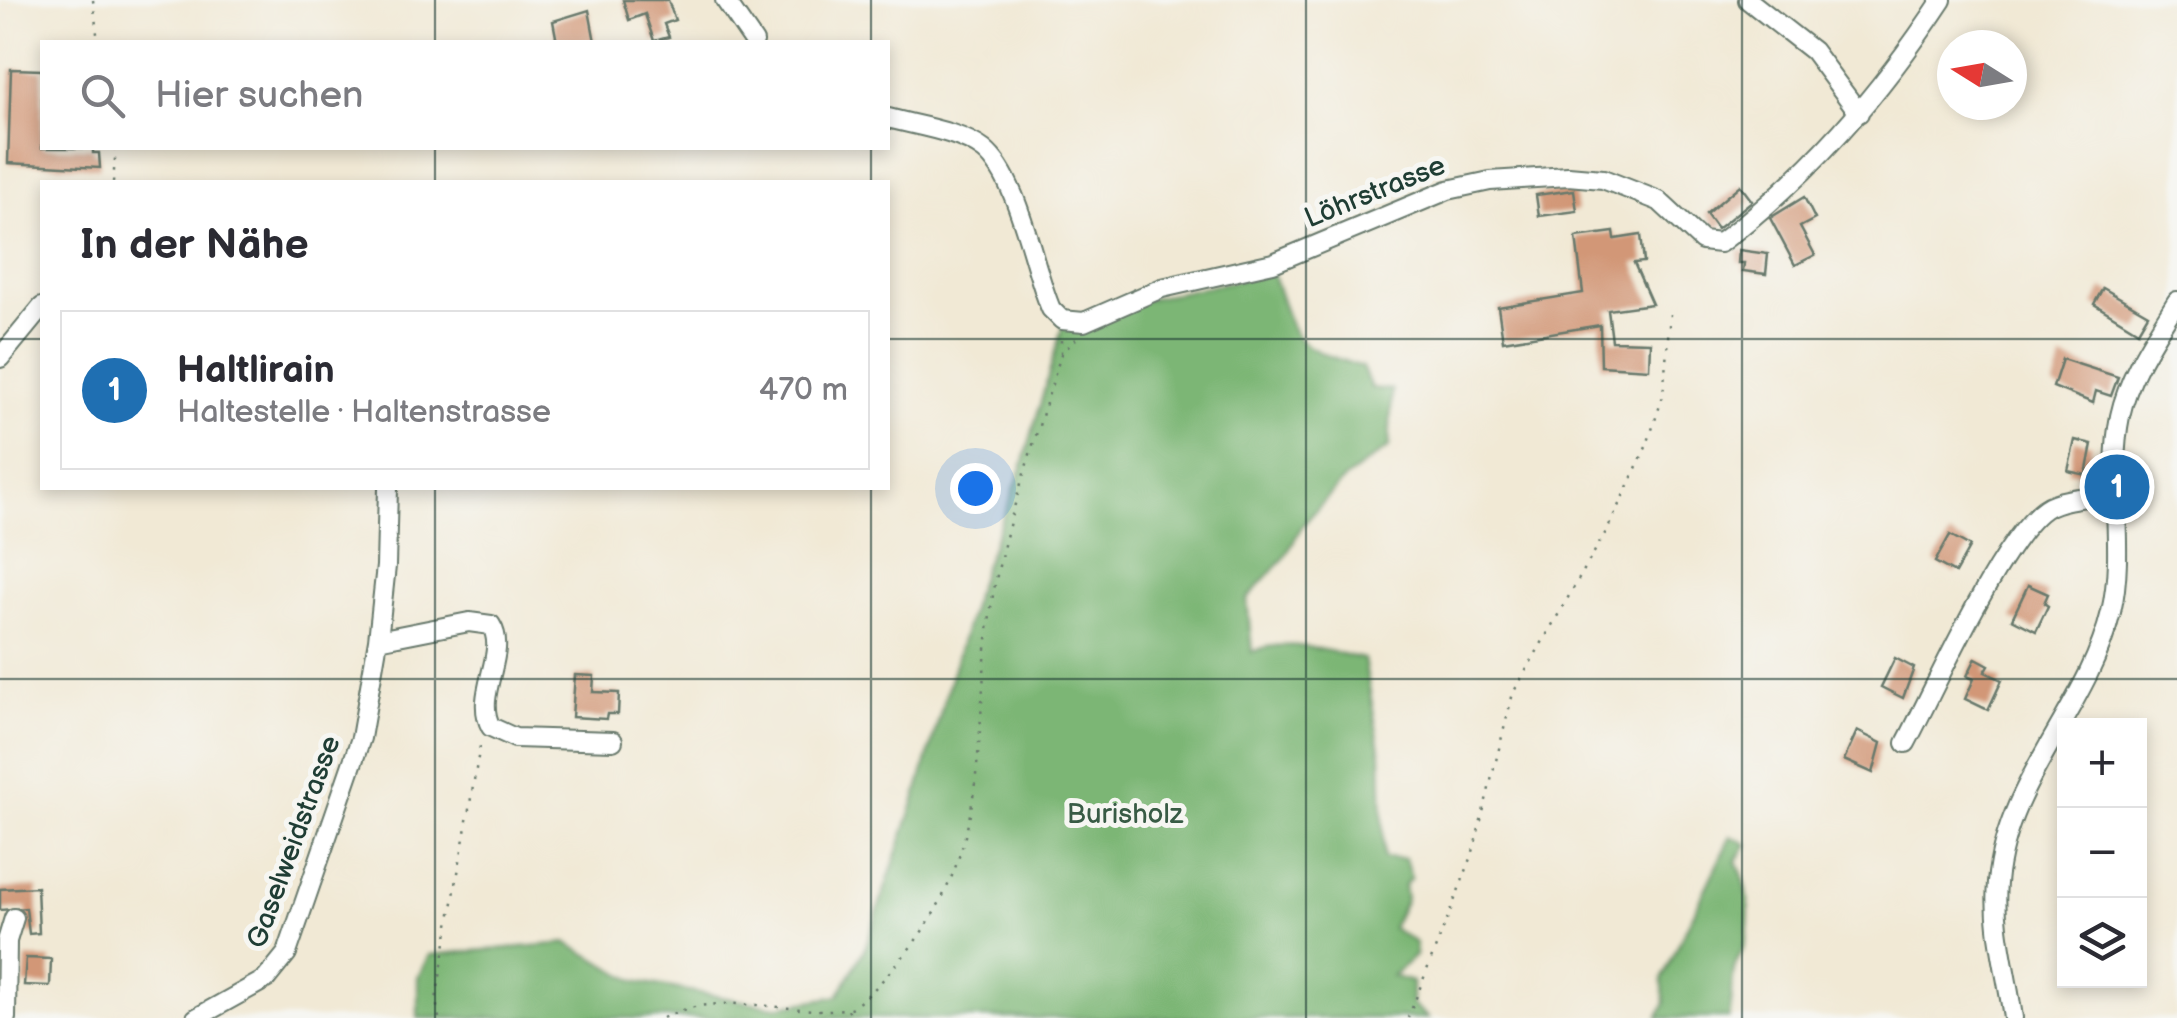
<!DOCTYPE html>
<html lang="de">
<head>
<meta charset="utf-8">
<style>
	:root { --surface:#fff; --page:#f2f2f3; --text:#2b2b33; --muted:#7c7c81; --line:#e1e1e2; --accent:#1f6fb2 }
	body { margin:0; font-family:"Balsamiq Sans",sans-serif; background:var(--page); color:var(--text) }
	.controls { position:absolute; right:30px; bottom:30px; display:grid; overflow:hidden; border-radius:0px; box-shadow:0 5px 15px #0003 }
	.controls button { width:90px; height:90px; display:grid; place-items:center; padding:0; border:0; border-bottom:2px solid var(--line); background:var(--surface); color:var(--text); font:50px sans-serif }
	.compass { position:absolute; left:1937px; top:30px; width:90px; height:90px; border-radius:50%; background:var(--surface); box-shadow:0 5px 15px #0003; rotate:281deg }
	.you { position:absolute; left:975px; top:488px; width:35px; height:35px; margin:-25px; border:8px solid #fff; border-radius:50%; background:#1a73e8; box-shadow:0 0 0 15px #1a73e833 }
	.badge { display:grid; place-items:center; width:65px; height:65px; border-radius:50%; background:var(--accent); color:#fff; font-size:32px; font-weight:700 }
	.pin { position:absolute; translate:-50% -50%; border:5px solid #fff; box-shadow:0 2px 10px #0006 }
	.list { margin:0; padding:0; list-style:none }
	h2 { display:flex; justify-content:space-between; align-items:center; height:130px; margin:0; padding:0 40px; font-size:42px }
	h2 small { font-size:32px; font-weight:400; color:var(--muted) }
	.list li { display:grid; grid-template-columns:65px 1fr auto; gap:30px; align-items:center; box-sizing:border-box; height:160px; margin:0 20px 20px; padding:0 20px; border:2px solid var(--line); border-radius:0px }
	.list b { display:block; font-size:38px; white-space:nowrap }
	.list p { margin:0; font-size:32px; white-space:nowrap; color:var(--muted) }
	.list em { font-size:32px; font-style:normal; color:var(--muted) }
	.icon { flex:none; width:55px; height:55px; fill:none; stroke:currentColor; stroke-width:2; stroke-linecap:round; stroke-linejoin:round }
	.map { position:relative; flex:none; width:2177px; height:1018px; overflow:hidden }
	.search { position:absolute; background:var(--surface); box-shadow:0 5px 15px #0003; left:40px; top:40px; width:850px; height:110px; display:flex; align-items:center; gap:25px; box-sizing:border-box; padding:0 35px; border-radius:0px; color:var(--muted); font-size:38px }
	.panel { position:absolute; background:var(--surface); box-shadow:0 5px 15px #0003; left:40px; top:180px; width:850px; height:310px; border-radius:0px }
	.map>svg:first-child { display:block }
	.forest { fill:#7bb674; stroke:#4d7a54; stroke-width:2.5 }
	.building { fill:#d29777 }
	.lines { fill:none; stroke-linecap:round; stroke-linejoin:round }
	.minor-casing { stroke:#68796c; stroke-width:22 }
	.path { stroke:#68796c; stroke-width:2.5; stroke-dasharray:2.5 8; stroke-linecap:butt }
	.minor { stroke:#fff; stroke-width:18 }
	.grid { fill:none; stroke:#1f3d34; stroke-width:2.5; stroke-opacity:0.55 }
	.labels { text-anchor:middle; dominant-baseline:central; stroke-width:10; stroke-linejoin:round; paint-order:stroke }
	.street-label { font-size:28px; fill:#1f3d34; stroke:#f6f6f2 }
	.park-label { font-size:28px; fill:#385b45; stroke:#f6f6f2 }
</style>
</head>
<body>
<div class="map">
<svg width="2177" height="1018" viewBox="0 0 2177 1018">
	<rect width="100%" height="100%" fill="#f6f6f2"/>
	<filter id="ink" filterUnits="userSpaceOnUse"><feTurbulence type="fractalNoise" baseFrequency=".01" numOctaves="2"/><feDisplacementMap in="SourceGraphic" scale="20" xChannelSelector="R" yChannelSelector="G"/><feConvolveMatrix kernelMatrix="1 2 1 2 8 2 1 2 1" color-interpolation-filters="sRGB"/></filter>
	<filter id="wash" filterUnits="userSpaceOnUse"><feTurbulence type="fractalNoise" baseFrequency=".0048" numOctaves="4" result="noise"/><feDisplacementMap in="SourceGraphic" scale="40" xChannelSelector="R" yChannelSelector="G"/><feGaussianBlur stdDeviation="2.25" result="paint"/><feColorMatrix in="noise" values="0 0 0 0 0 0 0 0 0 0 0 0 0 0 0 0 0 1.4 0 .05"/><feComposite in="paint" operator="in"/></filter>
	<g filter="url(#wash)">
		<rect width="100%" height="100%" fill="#f1e9d5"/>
		<!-- forest -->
		<path class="forest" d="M1272,273C1298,344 1287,343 1362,367L1371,388L1392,390L1389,447L1345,478L1302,526L1285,557L1247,599L1252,652C1284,636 1330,652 1364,659L1381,754L1384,858L1405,859L1411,878L1404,885L1406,899L1392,928L1416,943L1415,956L1392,976L1412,982V1004L1428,1018H418V977L429,955L567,943L635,981L775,1007L838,996L866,946L915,800L982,572L1023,465L1063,324L1124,304Z
			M1731,836L1747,844L1736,862C1750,884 1751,914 1746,940C1744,951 1737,958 1734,970C1731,987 1733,1002 1729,1018H1658L1665,1003L1662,979Z"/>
		<g id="blocks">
			<!-- building -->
			<path class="building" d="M623,0H668L675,20L664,24L669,37L654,41L645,14L629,20Z
				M589,10L595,42H557L553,21Z
				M11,69L42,70V148H93V153H99L100,168L8,163Z
				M1740,185L1752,201L1717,229L1706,214Z
				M1574,190L1577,211L1539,216L1536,195Z
				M1804,197L1815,219L1800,227L1815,255L1795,265L1770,218Z
				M1614,232L1615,239L1641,235L1644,262L1634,263L1652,304L1608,310L1612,341L1650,342L1649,369L1601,366L1600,325L1503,341L1498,307L1583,293L1576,237Z
				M1739,250L1768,254L1766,274L1743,271L1744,263H1738Z
				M2103,288L2148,314L2138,331L2094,304Z
				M2062,359L2118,377L2111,396L2096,391L2093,403L2053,387Z
				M2075,440L2092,444L2086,475L2068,471Z
				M1950,535L1970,546L1955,573L1935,562Z
				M2028,585L2048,594L2044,603L2048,606L2036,631L2012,619Z
				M1895,658L1914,668L1903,698L1881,687Z
				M1976,658L1989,665L1985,672L2002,680L1988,710L1965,699L1974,679L1967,676Z
				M575,675L594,676L593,692L619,693L618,714H607L606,719L572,717Z
				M1857,731L1881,743L1873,773L1844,760Z
				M37,887L39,933L29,934L26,908L0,910V889Z
				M26,958L51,959L50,986L24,985Z"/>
		</g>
	</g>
	<g filter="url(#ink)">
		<use href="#blocks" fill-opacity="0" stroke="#68796c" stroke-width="2.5"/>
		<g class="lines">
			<!-- minor casing -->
			<g class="minor-casing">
				<path id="minor" d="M725,0L754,42
					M1748,0L1813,51L1859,113
					M888,118C918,126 959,131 984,150C1019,178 1033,268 1051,309L1062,320L1084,322L1162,288L1273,263L1448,190L1490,181L1568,176L1603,179L1659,201L1702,241L1720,243C1810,175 1880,94 1942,0
					M0,358L42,307
					M378,640L386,566L388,488
					M1906,743C1933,693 2005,529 2049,506C2070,496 2095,497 2118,496
					M6,1018L7,941L14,918
					M196,1018L266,979L287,953L361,738L378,640L469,622L491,625C509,653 473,695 491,727L515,738L613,741
					M2013,1018C2007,973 1993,928 1997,883C2006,780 2088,709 2111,612C2126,548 2107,480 2120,416C2129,374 2155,337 2177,301"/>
			</g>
			<!-- path -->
			<path class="path" d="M93,0L98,42
				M113,182L116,148
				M1061,353V336
				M848,1010L853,1018
				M439,1018L436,1000L481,740
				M663,1018C722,987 795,1018 850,1008C869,998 885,977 899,961C998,848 970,731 993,595C1008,514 1038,433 1061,354L1076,339
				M1408,1018L1472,856L1513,693L1607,530L1647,445L1663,396L1670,314"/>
			<!-- minor -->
			<use href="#minor" class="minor"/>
		</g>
	</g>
	<!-- grid -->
	<path class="grid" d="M435,0V42M871,0V42M1306,0V1018M1742,0V1018M435,148V182M871,148V182M0,339H42M888,339H2177M435,488V1018M871,488V1018M0,679H2177"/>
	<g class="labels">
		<!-- street labels -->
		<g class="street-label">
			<text transform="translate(1375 192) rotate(-22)">Löhrstrasse</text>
			<text transform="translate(294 842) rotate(-70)">Gaselweidstrasse</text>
		</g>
		<!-- park labels -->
		<g class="park-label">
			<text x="1125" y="814">Burisholz</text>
		</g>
	</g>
</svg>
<div class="controls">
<button>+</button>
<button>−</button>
<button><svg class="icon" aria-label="layers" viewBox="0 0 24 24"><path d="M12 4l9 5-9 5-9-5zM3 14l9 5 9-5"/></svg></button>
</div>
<svg class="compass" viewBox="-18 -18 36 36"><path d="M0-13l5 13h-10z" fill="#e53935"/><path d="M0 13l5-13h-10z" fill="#7c7c81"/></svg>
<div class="you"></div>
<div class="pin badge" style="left:2117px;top:487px">1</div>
<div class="search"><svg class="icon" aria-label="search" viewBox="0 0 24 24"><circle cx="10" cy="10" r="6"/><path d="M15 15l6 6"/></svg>Hier suchen</div>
<section class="panel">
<h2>In der Nähe<small></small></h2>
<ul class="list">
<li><span class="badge">1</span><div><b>Haltlirain</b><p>Haltestelle · Haltenstrasse</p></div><em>470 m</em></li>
</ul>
</section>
</div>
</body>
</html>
